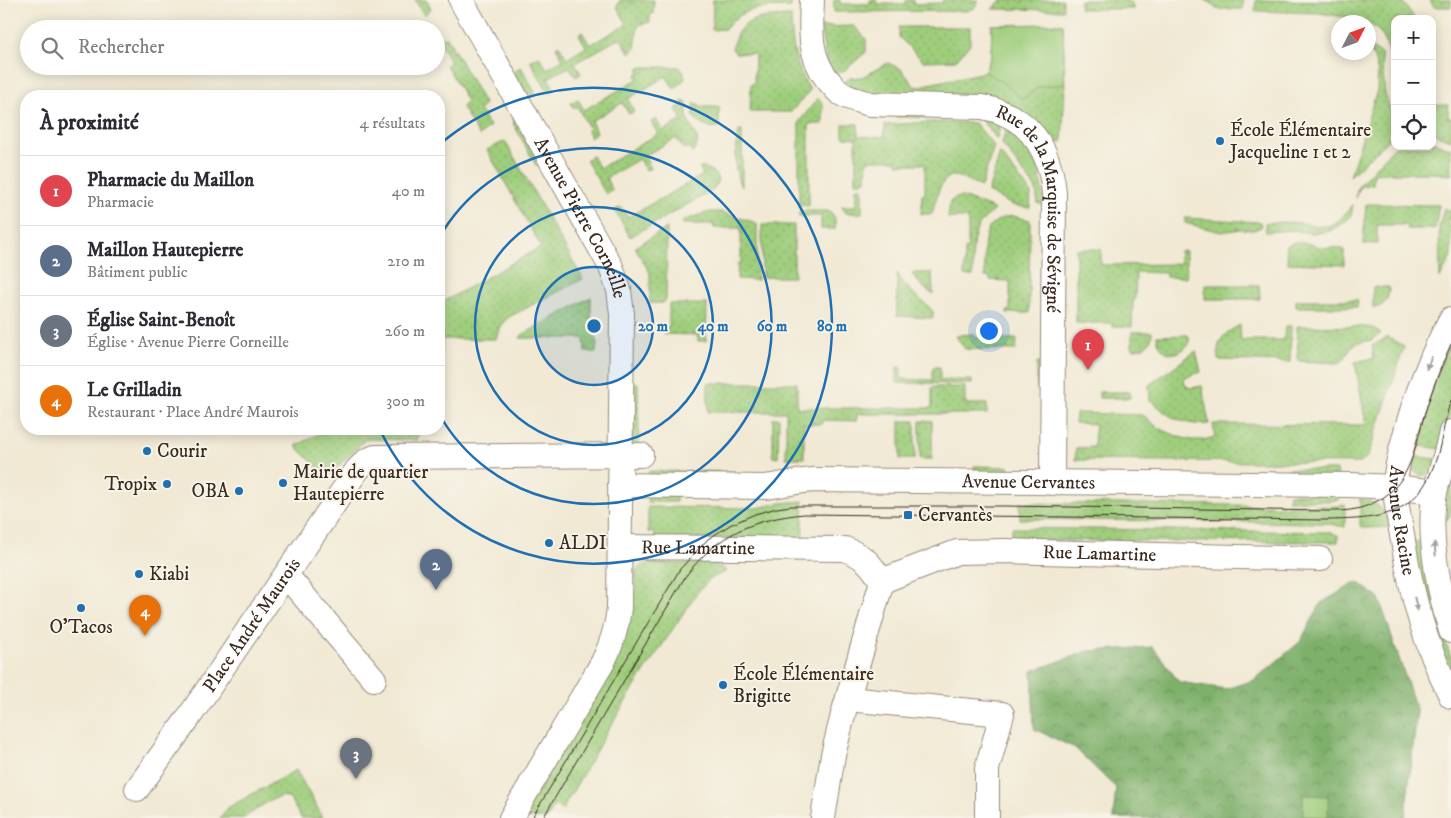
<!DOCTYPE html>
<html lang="fr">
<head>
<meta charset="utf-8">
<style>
	:root { --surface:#fff; --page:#f7f7f7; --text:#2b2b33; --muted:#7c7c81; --line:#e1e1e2; --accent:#0f766e }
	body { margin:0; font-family:"IM FELL DW Pica",serif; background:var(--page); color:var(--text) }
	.controls { position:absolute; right:15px; top:15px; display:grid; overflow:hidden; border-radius:10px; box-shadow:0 2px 12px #0003 }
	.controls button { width:45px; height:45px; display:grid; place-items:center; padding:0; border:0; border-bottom:1px solid var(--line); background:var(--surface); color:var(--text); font:25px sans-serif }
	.compass { position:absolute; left:1331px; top:15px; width:45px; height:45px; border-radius:50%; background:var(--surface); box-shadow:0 2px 12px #0003; rotate:48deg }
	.you { position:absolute; left:988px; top:330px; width:18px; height:18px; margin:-12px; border:4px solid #fff; border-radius:50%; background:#1a73e8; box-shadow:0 0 0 8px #1a73e833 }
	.badge { display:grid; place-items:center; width:32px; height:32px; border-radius:50%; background:var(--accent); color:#fff; font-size:16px; font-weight:700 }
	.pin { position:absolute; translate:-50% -41px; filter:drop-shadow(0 1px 2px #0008) }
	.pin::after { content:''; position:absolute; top:26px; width:18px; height:15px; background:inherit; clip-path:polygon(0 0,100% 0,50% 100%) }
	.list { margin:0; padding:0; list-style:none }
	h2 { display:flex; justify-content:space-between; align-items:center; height:65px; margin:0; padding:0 20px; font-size:21px }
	h2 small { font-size:16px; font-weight:400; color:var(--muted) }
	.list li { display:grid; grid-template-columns:32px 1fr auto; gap:15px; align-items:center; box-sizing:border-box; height:70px; padding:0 20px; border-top:1px solid var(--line) }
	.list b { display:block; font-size:19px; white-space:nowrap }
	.list p { margin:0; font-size:16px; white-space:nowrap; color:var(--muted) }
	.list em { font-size:16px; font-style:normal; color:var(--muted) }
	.icon { flex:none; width:28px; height:28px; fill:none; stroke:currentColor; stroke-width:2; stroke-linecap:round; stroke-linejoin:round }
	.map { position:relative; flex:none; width:1451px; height:818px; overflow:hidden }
	.search { position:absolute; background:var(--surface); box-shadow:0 2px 12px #0003; left:20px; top:20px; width:425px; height:55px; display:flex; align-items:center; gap:12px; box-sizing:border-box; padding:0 18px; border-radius:28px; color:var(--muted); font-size:19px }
	.panel { position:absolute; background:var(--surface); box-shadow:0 2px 12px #0003; left:20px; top:90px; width:425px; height:345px; border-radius:20px }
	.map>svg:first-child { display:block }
	.grass { fill:url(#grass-dots); stroke:#6c7c4c }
	.forest { fill:url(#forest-crowns); stroke:#5c6d44 }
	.park { fill:#9ecd7b; stroke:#6c7c4c }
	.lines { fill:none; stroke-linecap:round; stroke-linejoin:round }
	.minor-casing { stroke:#968a79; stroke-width:26 }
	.minor { stroke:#fff; stroke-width:24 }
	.tram { stroke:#3b2a1e; stroke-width:1 }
	.oneway { fill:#a79f9a }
	.ring { fill:none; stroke:#1f6fb2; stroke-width:2.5 }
	.poi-dot { fill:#1f6fb2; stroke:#f7f3e8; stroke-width:2 }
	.labels { text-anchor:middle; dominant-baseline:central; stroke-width:4; stroke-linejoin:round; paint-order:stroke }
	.poi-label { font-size:19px; fill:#3b2a1e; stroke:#f7f3e8; text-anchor:start }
	.street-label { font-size:19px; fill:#3b2a1e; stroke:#f7f3e8 }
	.centre { fill:#1f6fb2; stroke:#f7f3e8; stroke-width:2.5 }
	.ring-label { font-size:15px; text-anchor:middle; font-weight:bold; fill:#1f6fb2; stroke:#f7f3e8; stroke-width:4; stroke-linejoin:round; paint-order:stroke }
</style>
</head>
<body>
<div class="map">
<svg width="1451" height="818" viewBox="0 0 1451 818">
	<defs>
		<pattern id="grass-dots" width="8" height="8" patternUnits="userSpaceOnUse" patternTransform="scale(1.25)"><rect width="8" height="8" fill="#9ecd7b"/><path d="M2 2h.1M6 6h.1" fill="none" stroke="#89b06a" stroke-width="1.8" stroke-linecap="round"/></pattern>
		<pattern id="forest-crowns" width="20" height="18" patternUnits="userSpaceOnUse" patternTransform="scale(1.25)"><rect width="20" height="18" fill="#7eb06b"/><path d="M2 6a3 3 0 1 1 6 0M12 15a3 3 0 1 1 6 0" fill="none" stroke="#688f57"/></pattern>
	</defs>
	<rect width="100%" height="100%" fill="#f7f3e8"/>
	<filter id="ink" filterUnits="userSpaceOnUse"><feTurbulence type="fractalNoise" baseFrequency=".02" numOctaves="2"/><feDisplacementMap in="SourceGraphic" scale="10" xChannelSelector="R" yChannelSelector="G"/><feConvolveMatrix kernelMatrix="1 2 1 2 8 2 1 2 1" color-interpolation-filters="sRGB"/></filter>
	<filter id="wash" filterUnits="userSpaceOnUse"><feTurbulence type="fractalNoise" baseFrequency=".0096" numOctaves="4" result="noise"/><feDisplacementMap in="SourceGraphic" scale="20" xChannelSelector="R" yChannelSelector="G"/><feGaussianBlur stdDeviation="1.12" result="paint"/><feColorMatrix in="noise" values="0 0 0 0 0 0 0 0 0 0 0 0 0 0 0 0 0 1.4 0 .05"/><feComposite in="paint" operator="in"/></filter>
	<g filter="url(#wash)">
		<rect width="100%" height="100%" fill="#f1e9d4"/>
		<!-- grass -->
		<path class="grass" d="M415,0H426L431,9L424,15Z
			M620,0H654L653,14H650V22L638,25L635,49L630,53L620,38L575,63L581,74L576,77L569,67L548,78L555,90L549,93L530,61L539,56L547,69L563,60L556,47L559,45L567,59L586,47L579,34L582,32L590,45L627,24L617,7Z
			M713,0H791V7C762,8 745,5 725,29L712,30Z
			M834,0H840V4H870V0H876L877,4H906V0H913V4L942,3L943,0H978L975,8L966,11L834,12Z
			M1001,0H1063V10L992,9Z
			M1080,0H1125L1131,3L1134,9H1080Z
			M1205,0H1243V9H1216L1211,3Z
			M1256,0L1332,1V0H1339L1393,2V0H1401L1413,16L1414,19H1395V85C1393,67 1389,32 1369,24L1368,22H1363L1351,18L1319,13L1255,11Z
			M1429,0H1451V7H1434Z
			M791,16C792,46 794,63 810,90L791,112H750L751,84H754L755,54L735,53V50H732C737,16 763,17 791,16Z
			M1063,24L1065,87L1062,142H1048L1037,128L875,96L842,84L849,78L862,77L888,63L901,69L915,87L985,72L991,56L992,25Z
			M854,26L866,39V52L845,70L834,75L827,64L820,27Z
			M899,27H970V44L956,60L923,61L899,37Z
			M447,37L485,105L479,110L490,126L479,136L462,107L467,101L446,65L450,61L437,38Z
			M1369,46L1381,54L1385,94L1395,123V131L1391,137L1350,176L1377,90L1378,73L1374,58Z
			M521,67L536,94L529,98L514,71Z
			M643,67H678L683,70L685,79L674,89L666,76L628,99L634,111L629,114L622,103L591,121L597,133L590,137L587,130L589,128L577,106L574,108L571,103L578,99L584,110L638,79L636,75L640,72L638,69Z
			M818,98L823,103V124H809V206L799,205V122Z
			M682,101L686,102L687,104C687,109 686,114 688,120C693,133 704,139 692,153L688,147L684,149L676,138L644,156L651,168L645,170L639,159L606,178L612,190L606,194L586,160L592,156L600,168L658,134L651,122L656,119L663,131L682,120L676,109L683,104Z
			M694,103L699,104V107H719V127C707,128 701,126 693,116Z
			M1432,105H1448V118H1451V140L1432,133Z
			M896,113L980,115L1001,121L997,139L980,118L896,117Z
			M518,120L542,163L536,165L513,123Z
			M933,122L975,123L994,146L981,187C973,184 963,177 955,176C940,174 935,204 932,214H921L922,195L925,194V164H897V160H867L866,180H862V182H856V138L843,137V124H858V136L884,137L885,125Z
			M1007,124L1016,130L1039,164L1044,204H1038L1036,189L1002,144Z
			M739,131H742V186L740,185C733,168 735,149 739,131Z
			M505,141L583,279L509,317L500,326L496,339H442L441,367L439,378V304L541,247L487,150Z
			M1432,141L1451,149V175L1433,173H1374L1373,184L1362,186L1358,191L1355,198L1358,187L1361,183L1395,146H1432Z
			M1000,153L1031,193L1030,208L1012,205L988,192Z
			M700,168C708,167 715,172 718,180L713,190L630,237L615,210L621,207L628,217L703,175Z
			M856,188H862V213H846L842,206H856Z
			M962,197L992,208L994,210C990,214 984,218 980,224C970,238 973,260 973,276H964L965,249L968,248V218H948L950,202L955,198Z
			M1353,204L1351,216L1346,221L1330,231L1312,233L1292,230L1266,232L1265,223C1277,222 1289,222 1301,223C1312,224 1323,229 1333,224C1341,220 1347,211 1353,204Z
			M1366,204L1439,205L1435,229H1407V225H1377V244H1363Z
			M1444,208L1451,211V215L1447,224L1451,227V257L1440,278L1439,227Z
			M799,211H830L835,218V229H821V216H799Z
			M710,212H720L757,223V280L737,279L738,263L741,262V228H714L713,224H683V221L699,215Z
			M1013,216L1030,220L1029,313H1007V311L1010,310V281L990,280V277H985C985,249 977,220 1013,216Z
			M1185,218L1260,222L1261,227L1254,230L1241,229L1221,232L1185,223Z
			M762,225H794V277H762Z
			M667,228L666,300L663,303H650V273L635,247Z
			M1295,242C1307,242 1309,244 1320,247C1329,250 1336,245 1344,250V265L1288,263L1286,246Z
			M1076,249H1101V265L1180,264V251H1186V277H1166V273L1136,272L1135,300H1133L1132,327L1112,326V323H1076Z
			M897,273L904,284L914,294L930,308L933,312V318L897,316Z
			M912,273H932L933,294C924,289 917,282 912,273Z
			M1205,285H1259L1260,299H1205Z
			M1373,287H1389C1389,298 1385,307 1373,308Z
			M591,297V326L597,343L596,352H585L584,338H520L522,335Z
			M1296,300H1358L1357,307H1296Z
			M669,304H707L706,341H698L697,335L664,334V328L669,327Z
			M1240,325L1241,340H1284L1285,326H1291L1290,362L1218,360C1217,339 1222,335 1240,325Z
			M1297,326L1365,327L1373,328L1381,333L1372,340L1357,343L1351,347L1344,359L1339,363L1298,361Z
			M1451,331V410L1441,449L1408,444Z
			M1132,332H1152C1152,345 1144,349 1132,349Z
			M975,334V338L1017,339L1016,350L965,349L955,335Z
			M1187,335L1190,338C1187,356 1160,361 1157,336Z
			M1388,337L1404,347L1368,456L1361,463L1075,460L1076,448L1094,447L1095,424L1075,423L1076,413L1143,415L1158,428L1179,437L1192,440H1203L1215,437L1213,424L1366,425L1355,362L1374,358L1372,346Z
			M1196,351L1201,372L1185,377L1184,381L1186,386L1191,388L1202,386L1209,424C1195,425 1181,423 1169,415C1162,411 1157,404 1150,400L1149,385Z
			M1037,363H1043V390H1037Z
			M897,367H901V379L933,380V367H940V380H972V384L897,383Z
			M632,383H638L639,447H633Z
			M708,383H797V408H932V387H965V404H987V414H857V421L822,420V424H804V458H786V412H708Z
			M1099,392H1130V398H1099Z
			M773,418H779L778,458L773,457Z
			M900,421H915V459H900Z
			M920,421H932V459H920Z
			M328,429H418V440L366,439L327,477L296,446Z
			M1407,456L1438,459C1436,463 1433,470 1429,473C1422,479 1411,471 1408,464C1407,462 1407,459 1407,456Z
			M1451,465V516L1448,518H1445L1448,486Z
			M974,466L1009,467V473H974Z
			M1288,469L1337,470L1338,476H1288Z
			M648,471L735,472V478L648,477Z
			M1289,494H1338V500L1329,501L1288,500Z
			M648,495H676V502H648Z
			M1360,498C1377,502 1387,512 1394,527L1364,528L1360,526Z
			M803,501V538L655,539L654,532H648V507L757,508L781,503Z
			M1020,503L1332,506L1345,505V527L1325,523L1020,519Z
			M1012,528L1328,532L1338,535V542L1012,540Z
			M1422,541L1437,617L1451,658V685L1409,543Z
			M707,563L715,564L727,571L710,579L696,594L639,680L608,730L562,810L555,805L547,818H521L629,587H635C635,575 634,566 648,564Z
			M296,770L323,818H301L290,799L283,796L270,800L244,818H220L227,808Z"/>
		<!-- forest -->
		<path class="forest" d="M1357,582L1379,598L1417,712L1405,818H1113L1116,788L1075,748L1034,729L1032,671L1088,651L1153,647L1179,682L1226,689L1254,680L1300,642L1321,603Z"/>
		<!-- park -->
		<path class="park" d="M1063,24L1064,84L1038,87L1023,99L1001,81L985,72L991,56L992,25Z
			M1303,795L1328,796V817L1303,816Z"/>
	</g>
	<g filter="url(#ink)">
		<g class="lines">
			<!-- minor casing -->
			<g class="minor-casing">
				<g id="minor">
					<path id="s1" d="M461,0L611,267L619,290L622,314L619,608C617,628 612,644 603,662L511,818"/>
					<path id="s2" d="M812,0C811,29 808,54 827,79C831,83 835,89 840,93C849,99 860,101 870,104L982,107C1028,115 1050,147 1054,193L1052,483"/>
					<path id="s3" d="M1451,319C1430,358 1415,397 1404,439C1400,454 1395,472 1395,488C1396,505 1400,523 1403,541C1412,597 1425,645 1451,696"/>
					<path d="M1451,432C1447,452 1440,472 1435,492C1427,534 1439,590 1451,631"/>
					<path id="s4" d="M620,485L765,487C782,485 797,481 814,480L1350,485L1395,487L1435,492"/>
					<path id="s5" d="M620,547L845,549C865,557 870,563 882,581L957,552L1004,551L1320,559"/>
					<path d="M286,575L374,679"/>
					<path d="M848,699L1002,714L987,769V818"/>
					<path id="s6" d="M137,789L187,720L357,470L366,461L375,457L641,455"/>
					<path d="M823,818L833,755L844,711L882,581"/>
				</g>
			</g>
			<!-- minor -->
			<use href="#minor" class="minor"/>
			<!-- tram -->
			<path class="tram" d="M532,818L680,569L708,539L730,525L755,514L777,508L791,506H1004L1329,511C1338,511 1347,511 1356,509C1366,507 1376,502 1384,497C1410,478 1415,449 1423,420C1430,394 1440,369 1451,344
				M543,818L685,577C717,534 753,519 804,514L1327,520C1372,519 1412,519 1432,470C1442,448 1443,423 1451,400"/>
		</g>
		<!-- one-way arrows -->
		<defs><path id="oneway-solid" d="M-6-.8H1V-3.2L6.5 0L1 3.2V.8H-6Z" transform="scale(1.25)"/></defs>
		<g class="oneway">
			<use href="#oneway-solid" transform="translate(1429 363) rotate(112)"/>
			<use href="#oneway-solid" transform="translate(1435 549) rotate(-96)"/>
			<use href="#oneway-solid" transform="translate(1416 604) rotate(76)"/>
		</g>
	</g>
	<!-- distance rings -->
	<circle cx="594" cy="326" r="59" fill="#1f6fb2" fill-opacity=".12"/>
	<g class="ring">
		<circle cx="594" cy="326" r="59"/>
		<circle cx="594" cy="326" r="119"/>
		<path d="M439 238A178 178 0 1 1 439 414"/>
		<path d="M439 145A238 238 0 1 1 380 430"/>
	</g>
	<!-- markers -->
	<g class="poi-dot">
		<circle cx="1220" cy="141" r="5"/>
		<circle cx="147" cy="451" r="5"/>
		<circle cx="283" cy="483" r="5"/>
		<circle cx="167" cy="484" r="5"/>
		<circle cx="239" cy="491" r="5"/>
		<rect x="903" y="510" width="10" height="10" rx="2.5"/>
		<circle cx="549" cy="543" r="5"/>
		<circle cx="139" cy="574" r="5"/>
		<circle cx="81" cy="608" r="5"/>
		<circle cx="723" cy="685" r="5"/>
	</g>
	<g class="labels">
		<!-- poi labels -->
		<g class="poi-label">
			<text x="1230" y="130">École Élémentaire<tspan x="1230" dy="22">Jacqueline 1 et 2</tspan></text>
			<text x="157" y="451">Courir</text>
			<text x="293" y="472">Mairie de quartier<tspan x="293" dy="22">Hautepierre</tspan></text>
			<text x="157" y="484" text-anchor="end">Tropix</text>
			<text x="229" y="491" text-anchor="end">OBA</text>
			<text x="918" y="515">Cervantès</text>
			<text x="559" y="543">ALDI</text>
			<text x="149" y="574">Kiabi</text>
			<text x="81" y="627" text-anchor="middle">O'Tacos</text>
			<text x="733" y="674">École Élémentaire<tspan x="733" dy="22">Brigitte</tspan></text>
		</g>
		<!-- street labels -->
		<g class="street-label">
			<text stroke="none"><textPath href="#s2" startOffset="374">Rue de la Marquise de Sévigné</textPath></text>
			<text stroke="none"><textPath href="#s1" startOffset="249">Avenue Pierre Corneille</textPath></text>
			<text stroke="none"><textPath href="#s4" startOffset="409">Avenue Cervantes</textPath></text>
			<text stroke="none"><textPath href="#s3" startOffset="212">Avenue Racine</textPath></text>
			<text stroke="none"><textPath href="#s5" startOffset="78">Rue Lamartine</textPath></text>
			<text stroke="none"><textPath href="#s5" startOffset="498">Rue Lamartine</textPath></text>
			<text stroke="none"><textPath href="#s6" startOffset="200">Place André Maurois</textPath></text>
		</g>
	</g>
	<circle cx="594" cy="326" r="8" class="centre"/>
	<g class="ring-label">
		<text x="653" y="331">20 m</text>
		<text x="713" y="331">40 m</text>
		<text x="772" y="331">60 m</text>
		<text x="832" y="331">80 m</text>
	</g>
</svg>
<div class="controls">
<button>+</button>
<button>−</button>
<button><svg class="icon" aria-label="locate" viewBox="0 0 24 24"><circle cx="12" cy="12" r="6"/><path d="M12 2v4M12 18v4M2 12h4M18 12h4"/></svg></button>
</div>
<svg class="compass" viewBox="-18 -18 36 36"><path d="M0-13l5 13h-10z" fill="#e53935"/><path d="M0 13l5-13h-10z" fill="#7c7c81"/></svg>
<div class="you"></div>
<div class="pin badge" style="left:1088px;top:370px;background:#e0444e">1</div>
<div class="pin badge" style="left:436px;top:590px;background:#5c6f8a">2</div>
<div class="pin badge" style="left:356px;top:779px;background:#6b7280">3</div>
<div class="pin badge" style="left:145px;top:636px;background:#e8710a">4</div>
<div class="search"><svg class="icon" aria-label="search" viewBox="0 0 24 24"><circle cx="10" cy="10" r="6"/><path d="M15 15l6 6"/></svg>Rechercher</div>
<section class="panel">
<h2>À proximité<small>4 résultats</small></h2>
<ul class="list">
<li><span class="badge" style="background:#e0444e">1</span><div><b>Pharmacie du Maillon</b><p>Pharmacie</p></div><em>40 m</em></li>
<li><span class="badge" style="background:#5c6f8a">2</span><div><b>Maillon Hautepierre</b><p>Bâtiment public</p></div><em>210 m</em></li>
<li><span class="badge" style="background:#6b7280">3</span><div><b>Église Saint-Benoît</b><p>Église · Avenue Pierre Corneille</p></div><em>260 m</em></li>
<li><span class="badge" style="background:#e8710a">4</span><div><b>Le Grilladin</b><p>Restaurant · Place André Maurois</p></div><em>300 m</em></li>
</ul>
</section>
</div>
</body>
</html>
